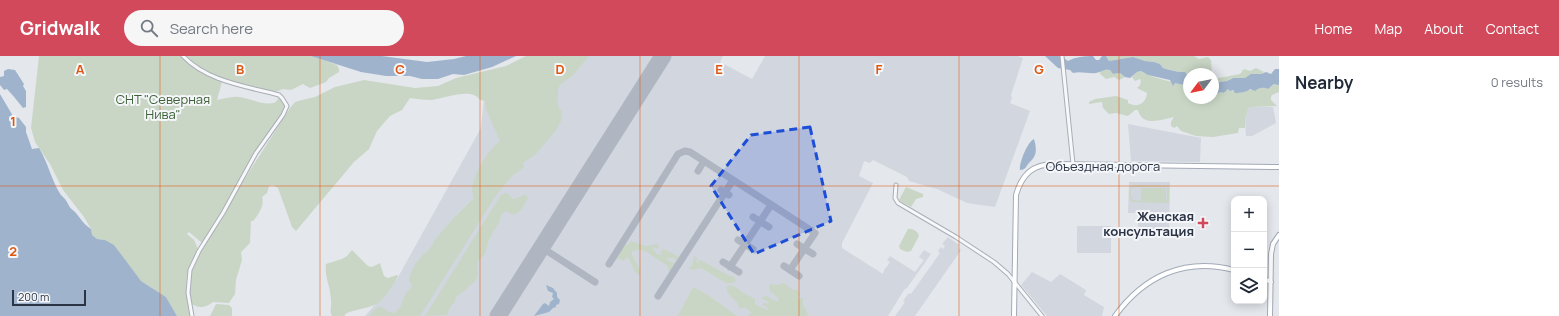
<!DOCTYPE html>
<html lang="en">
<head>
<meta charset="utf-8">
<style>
	:root { --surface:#fff; --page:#f6f6f7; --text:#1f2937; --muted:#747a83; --line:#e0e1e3; --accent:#d1495b }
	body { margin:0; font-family:Manrope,sans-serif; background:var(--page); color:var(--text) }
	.controls { position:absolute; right:12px; bottom:12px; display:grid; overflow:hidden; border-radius:8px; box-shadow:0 2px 10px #0003 }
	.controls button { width:36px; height:36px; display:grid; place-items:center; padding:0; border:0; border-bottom:1px solid var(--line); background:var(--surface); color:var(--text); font:20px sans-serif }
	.compass { position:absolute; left:1183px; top:12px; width:36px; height:36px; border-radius:50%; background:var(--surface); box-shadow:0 2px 10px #0003; rotate:238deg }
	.scale { position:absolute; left:12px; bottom:10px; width:74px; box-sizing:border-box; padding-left:4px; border:2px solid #2b3445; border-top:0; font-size:11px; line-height:14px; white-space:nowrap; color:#2b3445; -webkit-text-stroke:3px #f4f6f9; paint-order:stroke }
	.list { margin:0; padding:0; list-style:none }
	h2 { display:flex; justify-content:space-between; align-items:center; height:52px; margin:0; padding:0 16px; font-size:17px }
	h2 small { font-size:13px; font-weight:400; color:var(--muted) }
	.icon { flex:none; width:22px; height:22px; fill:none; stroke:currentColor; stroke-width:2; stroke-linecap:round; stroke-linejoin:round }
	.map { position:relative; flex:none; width:1279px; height:260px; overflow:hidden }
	header { display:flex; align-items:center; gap:24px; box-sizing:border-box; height:56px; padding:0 20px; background:var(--accent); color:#fff }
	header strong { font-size:19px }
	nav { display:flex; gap:22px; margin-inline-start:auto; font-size:14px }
	.search { width:280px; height:36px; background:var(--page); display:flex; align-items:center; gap:10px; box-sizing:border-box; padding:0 14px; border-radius:22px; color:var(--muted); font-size:15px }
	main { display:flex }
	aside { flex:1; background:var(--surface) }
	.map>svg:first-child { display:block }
	.built { fill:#d2d6de }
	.green { fill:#c9d6c5; fill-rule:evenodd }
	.water { fill:#9fb4cc }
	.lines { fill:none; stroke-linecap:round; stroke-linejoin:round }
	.taxiway { stroke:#b0b6c1; stroke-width:7 }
	.runway { stroke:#b0b6c1; stroke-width:17 }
	.minor-casing { stroke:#a9aeb7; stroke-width:5 }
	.major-casing { stroke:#a3abb8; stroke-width:6 }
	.minor { stroke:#f7f8fa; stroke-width:3 }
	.major { stroke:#fff; stroke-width:4 }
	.marked { fill:#1d4ed8; fill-opacity:0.2; stroke:#1d4ed8; stroke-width:3; stroke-dasharray:8 5; stroke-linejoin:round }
	.grid { fill:none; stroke:#df570f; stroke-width:1; stroke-opacity:0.55 }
	.poi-dot { fill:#d1495b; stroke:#f4f6f9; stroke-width:1.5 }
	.labels { text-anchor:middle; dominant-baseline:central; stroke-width:4; stroke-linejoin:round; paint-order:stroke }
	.park-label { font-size:13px; fill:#3f6138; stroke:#f4f6f9 }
	.street-label { font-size:13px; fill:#2b3445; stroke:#f4f6f9 }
	.poi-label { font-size:13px; font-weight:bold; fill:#2b3445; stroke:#f4f6f9; text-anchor:end }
	.grid-label { font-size:13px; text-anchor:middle; font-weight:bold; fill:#df570f; stroke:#f4f6f9; stroke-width:4; stroke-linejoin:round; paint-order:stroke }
</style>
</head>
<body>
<header>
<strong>Gridwalk</strong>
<div class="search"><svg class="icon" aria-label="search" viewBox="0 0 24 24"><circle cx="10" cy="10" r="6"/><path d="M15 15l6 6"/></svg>Search here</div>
<nav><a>Home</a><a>Map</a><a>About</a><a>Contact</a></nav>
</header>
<main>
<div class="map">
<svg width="1279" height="260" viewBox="0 0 1279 260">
	<rect width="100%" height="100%" fill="#e4e7ec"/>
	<!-- built -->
	<path class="built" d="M582,0H723L720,6L752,23L765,0H1017L1023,2L1011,39L1012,42L1010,47L1030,55L995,151L967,147L937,133L909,125L907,121L873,104L870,107L864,105L859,120L873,127L842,187V192L883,218L885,212H886L890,206L887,204L890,200L915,216L924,204L919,201L924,194L931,198L907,232L904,234L888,260H365L397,223L481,72L485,33Z
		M1249,51H1273L1276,67L1252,80H1246L1245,63Z
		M1128,68L1201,82L1200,106L1131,105Z
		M1129,126H1170L1169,178L1166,181L1140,180L1138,179V157H1128Z
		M1077,170H1111V197H1077Z
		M948,181L959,189L958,192L961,194L915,260H895L905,246L903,245L909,237L911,238L940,197L938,195L941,191L943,193L945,190L942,188Z
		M1032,216L1051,226L1060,218L1086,234L1084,239L1104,251L1102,260H1047L1021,229Z"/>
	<!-- green -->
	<path class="green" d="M39,0H180L196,14L222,26L217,44C224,43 232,40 239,41C251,42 264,51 276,46L279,41L284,46L285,51L282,58L254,97L222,156L202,187L189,176L187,178L194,184L198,193L187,218L186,237L190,260H177L166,241L141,225L105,184L97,183L92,179L91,173L84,161L63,134L50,108L35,86L31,72Z
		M187,0H313L337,9L339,13V16L329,22L326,26L310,32L303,28L291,34L283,33L275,36L239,28L210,18L198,11Z
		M526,0H589L573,19L560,29L558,33V44L557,47L562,57L561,65L556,74L536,98L523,107L524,111L512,120L497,138L420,260H369L376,252L381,251L389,256L395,257C401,252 402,246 405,240C407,235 411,234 412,229L409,224C411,215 416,205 424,198C428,194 432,191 434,185L451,165L474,142C466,128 488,93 500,85L486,53L485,45L480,44C472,31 445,42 432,44C425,44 417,43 410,42L402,54L390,60L377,75L369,93L354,106L296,175L292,171L278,132L273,129L269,130L267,137L262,141C265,149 258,159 253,165H251L250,187L241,196L242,204L236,224L235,238L229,247L213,246C205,252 199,253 190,247L189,234L191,213L213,175L225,158L233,141L290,52L295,46L302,44L315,41L335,31L364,24L415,32L438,30L456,22L506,10Z
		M1106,0H1194L1199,3L1208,1L1211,4L1212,18H1189V22L1185,16H1179L1163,12L1160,8L1154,6L1145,5L1133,1L1109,5Z
		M1256,12L1264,16L1261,18H1256L1245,22H1232L1227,25L1213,27V23L1240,18L1244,13L1250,15Z
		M1101,13L1110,14L1113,18L1120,17L1125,21L1119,24L1114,21L1106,23L1100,18Z
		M1141,15C1150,22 1178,27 1189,30V42H1213V38L1219,37V36L1224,37L1228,33C1232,34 1235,36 1238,36C1245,38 1258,28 1268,33L1276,27L1279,29V36L1272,39L1271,41V44L1277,50L1249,51L1245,63V72H1239L1238,77L1213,81L1196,80L1181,75L1177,70L1174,72L1171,70V66L1174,61C1161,64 1142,71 1138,54H1135L1128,60L1116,57L1109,58L1103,52L1102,46L1089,48V46L1095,43L1116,40L1128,44V47C1137,52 1146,48 1147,37L1137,32L1140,29L1141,25L1140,23L1135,25L1132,21L1137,16Z
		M1135,129L1168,130L1169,132V146L1167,147L1132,146C1128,141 1128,131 1135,129ZM1133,131H1167V145H1166V132H1141V145L1133,144C1130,141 1130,134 1133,131Z
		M906,131L923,138V141L916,143L911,151L899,144Z
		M505,137L509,138L512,143C518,143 521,139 526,139L528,142L521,154L514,159L506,155C500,158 501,163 498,168C496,172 493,176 491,180C485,190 489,197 478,205C476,211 480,220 475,225C473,228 469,229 467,232V233C462,237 455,239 455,246L450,251L447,259L425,260L501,139Z
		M908,173C912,172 918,175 919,180L911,195L907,196L900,193L899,190Z
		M626,182L627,183L625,187L626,189L629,188L630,185L646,190L658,188L659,193L654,191L653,193L657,198L663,199L660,196L664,193L679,201L676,206L674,202H667V204L675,207L670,217L667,209C658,205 646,192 636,194L634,196L632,194V199L641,216L639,219L635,216L628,201L623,205L616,201H613Z
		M352,194L368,210L372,211L380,207L384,220L388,222L397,219L398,220C395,227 383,245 376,248C367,253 355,253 345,258V260H332C329,255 332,250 331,244C331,232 324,220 326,208L342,203L347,200Z
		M694,200L698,203L696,205L697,207L700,204L728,219L734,221L736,225L733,227H726L701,212L692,214L689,212L692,210Z
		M784,227L793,234H798L800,239L798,240V242H803V249L808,259L809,260H749L748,258L752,257L746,252H739C739,243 726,242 727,230L729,229L736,231L743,237L755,243V248L769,255L767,251L763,249L765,246L767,248L769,246L761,242L766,240L778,246L779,243L770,235L769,229L770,228L778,229Z
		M693,231L708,239L737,260H678Z
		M216,248L229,249L232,252V260H210Z"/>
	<!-- water -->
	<path class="water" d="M311,0H382L427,6L454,3L466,0H516L492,11L464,19L453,18L438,23H422L410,20H386L361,16Z
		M1045,0H1061L1068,5C1074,1 1086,0 1093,0L1096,4H1099L1102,0H1106L1109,5L1133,1L1145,5L1154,6L1160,8L1163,12L1170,14L1179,16H1185L1189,22V30L1175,27L1173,30L1170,24L1148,19L1141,15L1137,16L1130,22L1125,21L1120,17L1113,18L1110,14C1102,13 1103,16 1096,17C1088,18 1081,15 1073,17L1070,14L1058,12Z
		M8,13L15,14L24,28L23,30L26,35V51L23,52C18,46 13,39 7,33L4,34L0,29V21L4,20V15Z
		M1275,13H1279V29L1274,28L1268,33C1264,31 1259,31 1255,35L1250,33C1248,36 1239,37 1235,37L1233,34L1230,35L1228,33L1224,37L1220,36L1219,37L1213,38V27L1227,25L1233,22H1245L1251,18H1261L1266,16L1271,18Z
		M0,38L13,60L19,62L26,71V76L32,93L39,92C48,107 51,122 59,136C61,140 65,142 67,146C69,150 70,152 74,155C80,161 83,168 91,173L92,179L97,183L105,184L114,189L141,225L166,241L177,260H0Z
		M1034,83C1037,93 1037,100 1029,107C1026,110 1026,114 1020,114C1019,108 1027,86 1034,83Z
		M546,229L553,232L557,237V241L560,244L559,248L556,249V251L553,252L549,256L534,260L543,248L545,247L549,250L550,246L554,243L552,241L553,237L548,235Z"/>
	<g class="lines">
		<!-- taxiway -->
		<path class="taxiway" d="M698,115L704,105
			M721,134L729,139
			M753,161L769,171
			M738,184L753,193
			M797,188L813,198
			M541,191L595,226
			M723,206L739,216
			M609,208L678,98L685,95L690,96L815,177L790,214
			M784,210L799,220
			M730,211L771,149
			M658,240L733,124"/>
		<!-- runway -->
		<path class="runway" d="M498,260L663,0"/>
		<!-- minor casing -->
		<g class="minor-casing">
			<path id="minor" d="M183,0C208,26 246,30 279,39L282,42L287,50L283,59L256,97L223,157L199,195L190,214L188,237L192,260
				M1062,0L1073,108
				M896,129L895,142L898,147L956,181L994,206L1008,218L1042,260"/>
		</g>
		<!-- major casing -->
		<g class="major-casing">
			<path id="major" d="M1264,223L1271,226
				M1014,260L1016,139C1022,118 1033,108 1055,108L1279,111
				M1115,260C1144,220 1185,201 1234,214
				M1270,260L1271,198L1273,188L1279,179"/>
		</g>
		<!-- minor -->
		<use href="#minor" class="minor"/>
		<!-- major -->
		<use href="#major" class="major"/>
	</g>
	<!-- marked area -->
	<path class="marked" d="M810,71L831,165L754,198L711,130L751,79Z"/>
	<!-- grid -->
	<path class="grid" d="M160,0V260M320,0V260M480,0V260M640,0V260M799,0V260M959,0V260M1119,0V260M0,130H1279"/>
	<!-- markers -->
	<path class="poi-dot" d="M1201 161h4v4h4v4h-4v4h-4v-4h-4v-4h4z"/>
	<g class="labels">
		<!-- park labels -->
		<g class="park-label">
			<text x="163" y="43">СНТ "Северная<tspan x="163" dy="15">Нива"</tspan></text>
		</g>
		<!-- street labels -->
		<g class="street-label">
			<text x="1103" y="110">Объездная дорога</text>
		</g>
		<!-- poi labels -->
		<g class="poi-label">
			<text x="1194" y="160">Женская<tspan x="1194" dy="15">консультация</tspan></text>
		</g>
	</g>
	<g class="grid-label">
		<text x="80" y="18">A</text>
		<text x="240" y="18">B</text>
		<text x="400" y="18">C</text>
		<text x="560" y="18">D</text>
		<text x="719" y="18">E</text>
		<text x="879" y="18">F</text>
		<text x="1039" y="18">G</text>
		<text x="13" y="70">1</text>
		<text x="13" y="200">2</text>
	</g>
</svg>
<div class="controls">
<button>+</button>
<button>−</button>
<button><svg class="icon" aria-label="layers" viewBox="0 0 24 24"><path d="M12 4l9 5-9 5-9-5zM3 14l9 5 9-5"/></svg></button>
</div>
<svg class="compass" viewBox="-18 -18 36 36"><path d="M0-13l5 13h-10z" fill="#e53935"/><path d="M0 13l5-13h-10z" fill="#747a83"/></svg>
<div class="scale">200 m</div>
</div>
<aside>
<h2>Nearby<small>0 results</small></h2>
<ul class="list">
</ul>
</aside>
</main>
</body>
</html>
